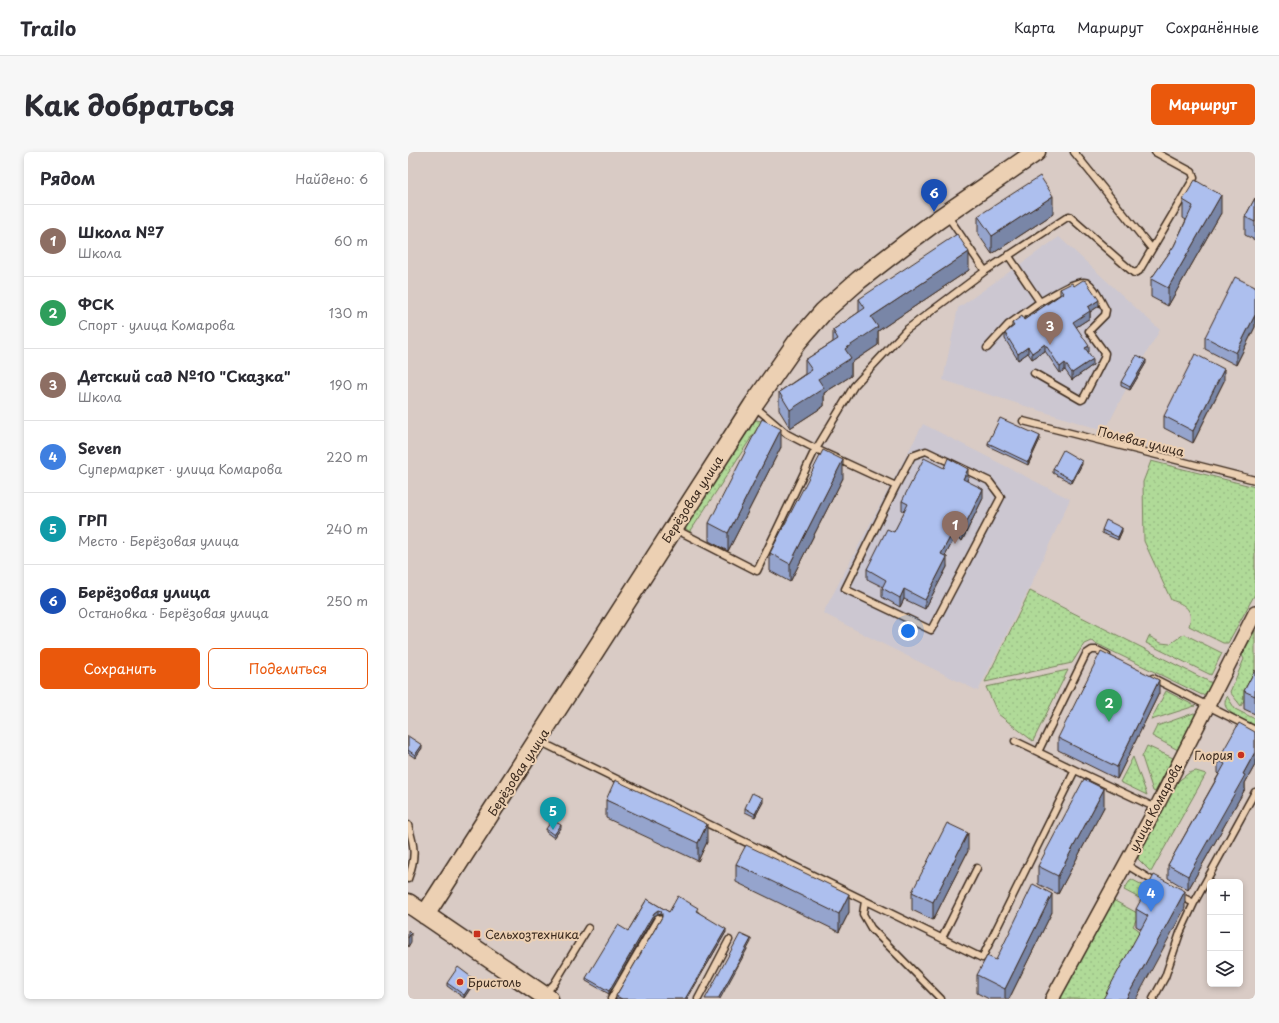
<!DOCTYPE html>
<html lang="ru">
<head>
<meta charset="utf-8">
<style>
	:root { --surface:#fff; --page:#f7f7f7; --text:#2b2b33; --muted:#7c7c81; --line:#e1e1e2; --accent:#ea580c }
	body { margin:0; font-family:"Playpen Sans",sans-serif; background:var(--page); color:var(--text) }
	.controls { position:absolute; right:12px; bottom:12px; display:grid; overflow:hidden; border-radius:6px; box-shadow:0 2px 6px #0003 }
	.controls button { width:36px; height:36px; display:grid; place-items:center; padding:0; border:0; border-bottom:1px solid var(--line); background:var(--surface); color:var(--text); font:20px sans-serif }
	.you { position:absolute; left:500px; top:479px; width:14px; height:14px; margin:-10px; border:3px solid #fff; border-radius:50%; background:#1a73e8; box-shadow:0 0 0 6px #1a73e833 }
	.badge { display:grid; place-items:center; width:26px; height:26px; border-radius:50%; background:var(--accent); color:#fff; font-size:13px; font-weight:700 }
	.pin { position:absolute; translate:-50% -33px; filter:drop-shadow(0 1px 2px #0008) }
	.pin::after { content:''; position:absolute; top:21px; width:14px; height:12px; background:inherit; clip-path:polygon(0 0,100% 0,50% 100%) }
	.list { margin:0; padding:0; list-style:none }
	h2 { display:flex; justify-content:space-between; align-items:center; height:52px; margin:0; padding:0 16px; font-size:17px }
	h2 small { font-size:13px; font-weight:400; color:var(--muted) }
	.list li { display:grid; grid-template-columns:26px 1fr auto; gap:12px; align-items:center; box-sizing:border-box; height:72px; padding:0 16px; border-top:1px solid var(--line) }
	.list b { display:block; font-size:15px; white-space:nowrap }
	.list p { margin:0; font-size:13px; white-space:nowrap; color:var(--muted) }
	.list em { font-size:13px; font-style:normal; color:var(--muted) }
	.actions { display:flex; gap:8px; padding:12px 16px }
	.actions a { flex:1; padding:9px 0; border:1px solid var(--accent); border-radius:6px; text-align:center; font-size:14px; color:var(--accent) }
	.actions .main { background:var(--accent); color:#fff }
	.icon { flex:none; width:22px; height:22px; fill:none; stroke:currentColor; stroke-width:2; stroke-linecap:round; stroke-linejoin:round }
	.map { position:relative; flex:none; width:847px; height:847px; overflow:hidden; border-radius:6px }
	header { display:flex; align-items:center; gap:24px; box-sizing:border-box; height:56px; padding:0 20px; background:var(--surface); border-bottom:1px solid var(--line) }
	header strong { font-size:19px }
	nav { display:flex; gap:22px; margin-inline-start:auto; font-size:14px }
	.intro { display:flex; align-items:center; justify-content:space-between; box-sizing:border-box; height:96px; padding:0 24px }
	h1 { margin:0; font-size:28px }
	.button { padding:10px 18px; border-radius:6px; background:var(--accent); color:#fff; font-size:14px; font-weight:700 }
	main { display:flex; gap:24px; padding:0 24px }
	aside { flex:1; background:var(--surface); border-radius:6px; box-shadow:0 2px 6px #0003 }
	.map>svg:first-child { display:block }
	.built { fill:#ccc7d1 }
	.grass { fill:url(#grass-dots); stroke:#76825b }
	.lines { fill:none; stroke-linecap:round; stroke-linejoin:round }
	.lane-casing { stroke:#3b2a1e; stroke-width:9 }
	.street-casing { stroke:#3b2a1e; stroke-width:16 }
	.secondary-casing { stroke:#3b2a1e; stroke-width:21 }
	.lane { stroke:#ecd0b3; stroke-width:6 }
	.street { stroke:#ecd0b3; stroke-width:13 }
	.secondary { stroke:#ecd0b3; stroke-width:18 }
	.wall { fill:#95a4cd; stroke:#3b2a1e }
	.shaded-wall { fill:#7986a7; stroke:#3b2a1e }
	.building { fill:#adbfee; stroke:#3b2a1e }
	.poi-dot { fill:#c8321e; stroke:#ecd0b3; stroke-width:1.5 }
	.labels { text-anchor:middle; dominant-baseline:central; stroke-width:4; stroke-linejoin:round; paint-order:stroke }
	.street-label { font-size:12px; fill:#3b2a1e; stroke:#ecd0b3 }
	.poi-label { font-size:12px; fill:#3b2a1e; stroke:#ecd0b3; text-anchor:start }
</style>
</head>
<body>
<header>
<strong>Trailo</strong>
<nav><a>Карта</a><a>Маршрут</a><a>Сохранённые</a></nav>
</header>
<div class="intro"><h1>Как добраться</h1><a class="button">Маршрут</a></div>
<main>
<aside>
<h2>Рядом<small>Найдено: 6</small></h2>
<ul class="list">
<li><span class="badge" style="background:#8d6e63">1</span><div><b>Школа №7</b><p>Школа</p></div><em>60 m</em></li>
<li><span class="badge" style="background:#2e9e5b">2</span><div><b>ФСК</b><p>Спорт · улица Комарова</p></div><em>130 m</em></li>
<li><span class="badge" style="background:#8d6e63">3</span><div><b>Детский сад №10 &quot;Сказка&quot;</b><p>Школа</p></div><em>190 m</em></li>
<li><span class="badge" style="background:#3f7fe0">4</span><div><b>Seven</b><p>Супермаркет · улица Комарова</p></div><em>220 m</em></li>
<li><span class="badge" style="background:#0f9aa8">5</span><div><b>ГРП</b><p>Место · Берёзовая улица</p></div><em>240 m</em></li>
<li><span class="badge" style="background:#1a4fb4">6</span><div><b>Берёзовая улица</b><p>Остановка · Берёзовая улица</p></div><em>250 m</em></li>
</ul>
<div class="actions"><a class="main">Сохранить</a><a>Поделиться</a></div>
</aside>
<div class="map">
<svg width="847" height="847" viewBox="0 0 847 847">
	<defs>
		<pattern id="grass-dots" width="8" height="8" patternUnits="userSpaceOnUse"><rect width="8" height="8" fill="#b0da98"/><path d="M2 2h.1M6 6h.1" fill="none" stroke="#98bb83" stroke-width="1.8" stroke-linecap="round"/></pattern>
	</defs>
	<rect width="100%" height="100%" fill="#d9cbc5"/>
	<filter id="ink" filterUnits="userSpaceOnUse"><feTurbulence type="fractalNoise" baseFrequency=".025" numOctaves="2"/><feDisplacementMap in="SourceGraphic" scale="8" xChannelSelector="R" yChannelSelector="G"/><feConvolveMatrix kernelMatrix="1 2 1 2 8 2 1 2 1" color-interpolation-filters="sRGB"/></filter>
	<g filter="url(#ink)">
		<!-- built -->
		<path class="built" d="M651,85L752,178L734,208L738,211L722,238L718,237L697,279L535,228L550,156Z
			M515,272L662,347L621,437L570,539L465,487L415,461Z"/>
		<!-- grass -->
		<path class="grass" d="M348,268L354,269L282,380L277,376V370L343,272Z
			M743,309L847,335V442L820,491H815L781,474C786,458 777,452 763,448L736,389L735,330Z
			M622,439L804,531L799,541L794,543L683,489L676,492L664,511L577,530Z
			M847,478V526L833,554L822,540L836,507L834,503Z
			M776,482L814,501L803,523L738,491L741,484L753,491L762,492Z
			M660,518L625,589L590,562L578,535Z
			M758,539L787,554L743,568Z
			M819,544L827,557L847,567V573C839,569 816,561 817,551C817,548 818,547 819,544Z
			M786,561L790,563L770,598L744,584L749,574Z
			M739,594L765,606L747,640L745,639L734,605Z
			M725,605L739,643L712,630Z
			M788,619L798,622L743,720L730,707L731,700L769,630L781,621Z
			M723,727L738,735L731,746L716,738Z
			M705,748L731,762L725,774L735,781L700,847H652Z"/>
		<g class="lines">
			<!-- lane casing -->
			<g class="lane-casing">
				<path id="lane" d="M666,0L744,97
					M539,63L577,119L661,64L726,121L731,119L786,26L784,20L747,0
					M579,196L600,173L632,150L600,103
					M626,221L673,248L675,247L696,206L697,201L681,179L697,163L698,158C693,150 688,136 680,131C671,125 642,145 632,150
					M346,254L379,282L408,297L488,334L504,304L518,299L581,329L593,345L523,478L437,437L488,334
					M615,269L847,328
					M267,377L349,419L405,302L446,234L498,178L577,119
					M745,526L847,578
					M131,589L574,806L667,618L748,656
					M607,589L630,600
					M667,618L630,600L678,502L684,498H689L699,503
					M0,673C7,695 8,705 0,727
					M717,712L750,732
					M770,743L786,751L847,640
					M457,749L455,762L463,776L533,847
					M534,786L569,716
					M136,842L146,832L180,776
					M203,847L250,766
					M290,847L321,788
					M745,847L757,825L772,781L786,751"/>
			</g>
			<!-- street casing -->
			<g class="street-casing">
				<path id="street" d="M644,847L748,656L847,461"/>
			</g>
			<!-- secondary casing -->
			<g class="secondary-casing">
				<path id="secondary" d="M0,751L141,847
					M17,763L345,253L389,190L416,159L451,128L500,90L531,67L628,0"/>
			</g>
			<!-- lane -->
			<use href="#lane" class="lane"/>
			<!-- street -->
			<use href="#street" class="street"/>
			<!-- secondary -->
			<use href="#secondary" class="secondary"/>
		</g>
		<!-- wall -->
		<path class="wall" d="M847,46V88L837,83V65Z
			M775,48L813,61L760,154L743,145V127L766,94L778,68L775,66Z
			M645,62L584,102L570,82V64Z
			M561,118L470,179V193L443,211V224L416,241V254L382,276L371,258V240L397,222V208L425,190V178L451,160V147Z
			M666,134L691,154L682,160V166L668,175L681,200H680L685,213L664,228L657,218L652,221L637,199L624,207L620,201L610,208L597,187V181L604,176V171L616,168L652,143V137Z
			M847,135V175L828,213L797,197V185Z
			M738,211L722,238L713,234V230Z
			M816,229L785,291L756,276V264Z
			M632,287L620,313L580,294V291Z
			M373,295L320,399L301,389V371Z
			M674,312L664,331L645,321V317Z
			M536,316L560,326L559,329L575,346L554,389L547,385L537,404L539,415L517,457L496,447L492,455L474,445V436L475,435L459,427V417L486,380L497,359L494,358V349Z
			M435,326L382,430L362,419V401Z
			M694,378L714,379L710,388L694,381Z
			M847,518V562L836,557V539Z
			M751,541L709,627L650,598V586Z
			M847,580V613L837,631V637L780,738L760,726V713L811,622L810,621V608Z
			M0,584L14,596L7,606L0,601Z
			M198,648L299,690L290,709L198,666Z
			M355,650L347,665L337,660V656Z
			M696,655L650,742L630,732V714Z
			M153,676L146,686L138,680V677Z
			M560,699L525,768L504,758V740Z
			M328,712L441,760L431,780L328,730Z
			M239,747L261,760L290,759V760L318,780L279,847H208V844L254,765L253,762H250L246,764L201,842L178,829V826L220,779Z
			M777,756L733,777L728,774V757Z
			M644,760L601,847H581L569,841V823L588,808Z
			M39,831L64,834L56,846L39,834Z"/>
		<!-- shaded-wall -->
		<path class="shaded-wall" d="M813,43V61L760,154V136Z
			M645,44V62L584,102V84Z
			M561,100V118L470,179V193L443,211V224L416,241V254L382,276V258L437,197L463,165Z
			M691,148V154L682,160V166L665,177V170L680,155Z
			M847,163V175L828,213V201Z
			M637,192V199L624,207V201Z
			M681,194V200L677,202V196Z
			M620,195V201L610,208V202Z
			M685,207V213L664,228V221Z
			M738,208V211L722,238V235Z
			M657,211V218L652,221V215Z
			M816,217V229L785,291V279Z
			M373,277V295L320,399V381Z
			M632,284V287L620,313V310Z
			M435,308V326L382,430V412Z
			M674,309V312L664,331V328Z
			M560,317V326L555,336V327Z
			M575,337V346L554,389V379Z
			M547,376V385L533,412V402Z
			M714,376V379L710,388V385Z
			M539,405V415L517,457V448Z
			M496,437V447L492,455V446Z
			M751,528V541L709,627V615Z
			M14,593V596L7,606V603Z
			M847,600V613L837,631V637L780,738V724Z
			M696,637V655L650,742V724Z
			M355,646V650L347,665V662Z
			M299,672V690L290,709V691Z
			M153,673V676L146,686V683Z
			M560,681V699L525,768V750Z
			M777,739V756L728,847H718Z
			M441,742V760L431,780V762Z
			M644,742V760L601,847H597V837Z
			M250,758V762L246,764L201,842V839L246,761Z
			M318,777V780L279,847H277Z
			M3,781V790L0,795V786Z
			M343,787V790L312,847H310Z
			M64,831V834L56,846V843Z"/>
		<!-- building -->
		<path class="building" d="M632,24L645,44L584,84L570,64Z
			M787,28L813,43L760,136L743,127L766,94L785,54L775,48Z
			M847,46V70L837,65Z
			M549,82L561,100L463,165L470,175L437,197L443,206L410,227L416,236L382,258L371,240L404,218L397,208L430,187L425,178L457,156L451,147Z
			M827,125L847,135V163L828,201L797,185Z
			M675,128L678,129L691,148L680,155L682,159L665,170L681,194L677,196L685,207L664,221L657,211L652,215L637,192L624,201L620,195L610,202L597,181L606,174L604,171L614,164L616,168L655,141L652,137L664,131L666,134Z
			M787,202L816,217L785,279L756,264Z
			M729,203L738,208L722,235L713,230Z
			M592,266L632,284L620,310L580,291Z
			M354,267L373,277L320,381L301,371Z
			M415,298L435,308L382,412L362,401Z
			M655,298L674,309L664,328L645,317Z
			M516,306L536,316L540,306L560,317L555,327L575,337L554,379L547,376L533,402L539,405L517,448L496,437L492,446L474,436L478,428L459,417L479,377L486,380L500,352L494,349Z
			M698,368L714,376L710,385L694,378Z
			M693,499L751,528L709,615L650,586Z
			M847,518V544L836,539Z
			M831,571L847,580V600L835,622L837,623L780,724L760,713L817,612L810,608Z
			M0,584L14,593L7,603L0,598Z
			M676,627L696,637L650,724L630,714Z
			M207,628L299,672L290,691L198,648Z
			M344,641L355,646L347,662L337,656Z
			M144,668L153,673L146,683L138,677Z
			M539,671L560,681L525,750L504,740Z
			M338,693L441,742L431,762L328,712Z
			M746,723L777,739L718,847H695L740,764L728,757Z
			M625,732L644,742L597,837L569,823L579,804L588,808Z
			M270,744L290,756L288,759L318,777L277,847H214L208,844L254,765V762L253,759L250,758L246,761L201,839L178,826L210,773L220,779L239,747L261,760Z
			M0,778L3,781L0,786Z
			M332,782L343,787L310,847H297Z
			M50,815L62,824L64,831L56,843L39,831Z"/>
	</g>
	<!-- markers -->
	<g class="poi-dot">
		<circle cx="833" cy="603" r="4"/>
		<rect x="65" y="778" width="8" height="8" rx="2"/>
		<circle cx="52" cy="830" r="4"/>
	</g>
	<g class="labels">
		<!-- street labels -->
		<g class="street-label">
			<text transform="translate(733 289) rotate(14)">Полевая улица</text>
			<text transform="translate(284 347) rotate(-57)">Берёзовая улица</text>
			<text transform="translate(110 620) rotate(-57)">Берёзовая улица</text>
			<text transform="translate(747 655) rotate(-62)">улица Комарова</text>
		</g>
		<!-- poi labels -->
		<g class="poi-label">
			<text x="825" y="603" text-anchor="end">Глория</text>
			<text x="77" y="782">Сельхозтехника</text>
			<text x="60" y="830">Бристоль</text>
		</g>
	</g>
</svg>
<div class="controls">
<button>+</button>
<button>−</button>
<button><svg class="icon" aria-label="layers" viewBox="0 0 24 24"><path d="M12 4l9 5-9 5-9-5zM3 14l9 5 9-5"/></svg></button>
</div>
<div class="you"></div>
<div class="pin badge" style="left:547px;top:392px;background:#8d6e63">1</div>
<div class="pin badge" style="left:701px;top:570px;background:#2e9e5b">2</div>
<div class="pin badge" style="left:642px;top:193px;background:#8d6e63">3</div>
<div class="pin badge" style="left:743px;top:760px;background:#3f7fe0">4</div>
<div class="pin badge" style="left:145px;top:678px;background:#0f9aa8">5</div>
<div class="pin badge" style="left:526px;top:60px;background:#1a4fb4">6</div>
</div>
</main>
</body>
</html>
